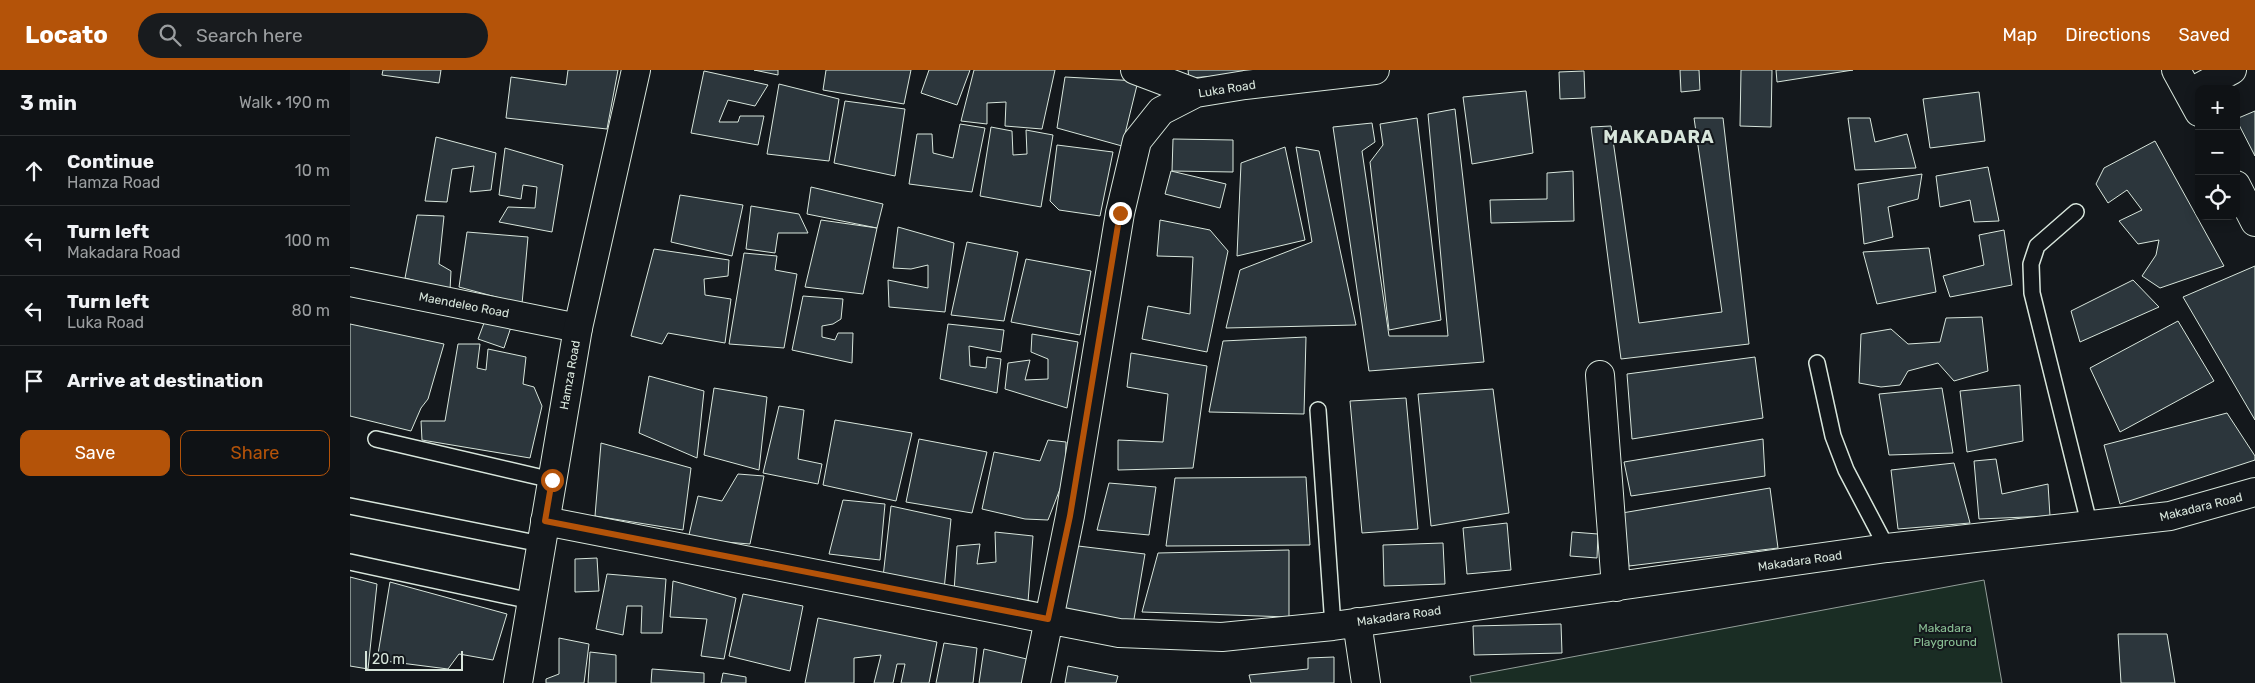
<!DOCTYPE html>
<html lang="en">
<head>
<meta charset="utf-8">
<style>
	:root { --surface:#0f1215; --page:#181b1e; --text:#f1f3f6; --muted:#9b9ea0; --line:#2f3234; --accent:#b45309 }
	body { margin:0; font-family:Rubik,sans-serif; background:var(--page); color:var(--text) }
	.controls { position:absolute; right:15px; top:15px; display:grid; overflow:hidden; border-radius:10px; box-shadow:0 2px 12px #0003 }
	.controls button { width:45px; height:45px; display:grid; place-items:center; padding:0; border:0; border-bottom:1px solid var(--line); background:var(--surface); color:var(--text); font:25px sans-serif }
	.scale { position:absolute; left:15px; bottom:12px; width:98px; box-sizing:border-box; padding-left:5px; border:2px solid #d8e6dc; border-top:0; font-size:14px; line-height:18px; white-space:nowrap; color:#d8e6dc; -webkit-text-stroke:4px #14181c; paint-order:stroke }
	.stop { position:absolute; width:15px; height:15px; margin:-11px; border:4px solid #b45309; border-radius:50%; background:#fff }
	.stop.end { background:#b45309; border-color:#fff; box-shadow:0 1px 5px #0008 }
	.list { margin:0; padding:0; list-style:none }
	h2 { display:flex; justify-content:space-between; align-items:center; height:65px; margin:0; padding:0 20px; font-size:21px }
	h2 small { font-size:16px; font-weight:400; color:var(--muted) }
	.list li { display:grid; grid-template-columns:32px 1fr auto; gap:15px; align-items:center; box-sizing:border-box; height:70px; padding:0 20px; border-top:1px solid var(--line) }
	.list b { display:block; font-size:19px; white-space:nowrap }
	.list p { margin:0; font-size:16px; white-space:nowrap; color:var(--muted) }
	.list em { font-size:16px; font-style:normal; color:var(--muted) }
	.actions { display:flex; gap:10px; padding:15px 20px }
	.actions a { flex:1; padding:11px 0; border:1px solid var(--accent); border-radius:10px; text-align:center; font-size:18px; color:var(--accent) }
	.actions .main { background:var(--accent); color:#fff }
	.icon { flex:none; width:28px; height:28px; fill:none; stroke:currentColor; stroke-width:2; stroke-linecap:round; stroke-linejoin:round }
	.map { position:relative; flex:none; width:1905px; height:613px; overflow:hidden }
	header { display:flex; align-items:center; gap:30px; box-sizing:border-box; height:70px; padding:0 25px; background:var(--accent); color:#fff }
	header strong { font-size:24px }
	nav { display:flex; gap:28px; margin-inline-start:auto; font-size:18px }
	.search { width:350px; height:45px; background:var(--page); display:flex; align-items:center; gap:12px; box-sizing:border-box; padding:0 18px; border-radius:28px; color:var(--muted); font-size:19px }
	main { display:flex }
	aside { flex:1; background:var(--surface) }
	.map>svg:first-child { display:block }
	.green { fill:#1a2d24; stroke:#939e99 }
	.building { fill:#2c363c; stroke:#d8e6dc }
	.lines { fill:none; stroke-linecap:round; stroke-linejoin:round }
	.lane-casing { stroke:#d8e6dc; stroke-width:18 }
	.street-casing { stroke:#d8e6dc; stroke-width:30 }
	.secondary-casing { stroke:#d8e6dc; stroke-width:30 }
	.lane { stroke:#14181c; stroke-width:15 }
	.street { stroke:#14181c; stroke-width:28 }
	.secondary { stroke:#14181c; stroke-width:28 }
	.route { stroke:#b45309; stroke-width:6 }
	.labels { text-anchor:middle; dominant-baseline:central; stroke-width:4; stroke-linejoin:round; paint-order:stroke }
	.street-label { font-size:12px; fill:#d8e6dc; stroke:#14181c }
	.park-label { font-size:12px; fill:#8ac095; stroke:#14181c }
	.district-label { font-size:18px; font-weight:bold; letter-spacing:1px; fill:#d8e6dc; stroke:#14181c }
</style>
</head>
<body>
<header>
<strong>Locato</strong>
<div class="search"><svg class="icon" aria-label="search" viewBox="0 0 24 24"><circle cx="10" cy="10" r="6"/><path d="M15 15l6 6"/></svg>Search here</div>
<nav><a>Map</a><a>Directions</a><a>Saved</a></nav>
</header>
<main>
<aside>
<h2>3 min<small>Walk · 190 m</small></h2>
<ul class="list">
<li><svg class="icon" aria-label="ahead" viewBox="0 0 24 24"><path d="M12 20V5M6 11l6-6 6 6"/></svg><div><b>Continue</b><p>Hamza Road</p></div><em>10 m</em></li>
<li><svg class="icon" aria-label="left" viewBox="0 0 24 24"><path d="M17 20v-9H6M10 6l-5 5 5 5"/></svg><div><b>Turn left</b><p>Makadara Road</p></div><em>100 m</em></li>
<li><svg class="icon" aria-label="left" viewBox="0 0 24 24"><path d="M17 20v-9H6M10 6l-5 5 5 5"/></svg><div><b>Turn left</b><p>Luka Road</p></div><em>80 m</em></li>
<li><svg class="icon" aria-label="arrive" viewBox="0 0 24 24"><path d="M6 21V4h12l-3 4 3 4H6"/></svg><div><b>Arrive at destination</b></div></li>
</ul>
<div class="actions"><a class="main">Save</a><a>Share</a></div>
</aside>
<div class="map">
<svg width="1905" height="613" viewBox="0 0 1905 613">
	<rect width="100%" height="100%" fill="#14181c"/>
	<!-- green -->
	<path class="green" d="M1634,510L1652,613H1121L1120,606Z"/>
	<!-- building -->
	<path class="building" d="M33,0H91L89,13L32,5Z
		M218,0H268L257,59L156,48L161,7L216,15Z
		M404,0H428V5Z
		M476,0H561L554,34L473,20Z
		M579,0H620L607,35L571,23Z
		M624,0H705L692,59L655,56L656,32L637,33V54L611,51Z
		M838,0H908L909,3L839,8Z
		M1330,0H1349L1350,20L1331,22Z
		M1391,0H1422L1421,57L1390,56Z
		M1426,0H1503L1427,12Z
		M354,1L418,15L405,36L378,30L369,52H388L390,46H414L408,75L341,63Z
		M1234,1L1235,28L1210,29L1209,2Z
		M715,7L788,11L772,76L707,58Z
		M429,14L489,29L479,91L417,84Z
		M1176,21L1183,83L1122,94L1113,27Z
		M1629,22L1635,71L1580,78L1573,29Z
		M495,31L555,39L545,106L484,93Z
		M1105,39L1134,292L1019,301L983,57L1022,53L1025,72L1012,81L1039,266H1098L1078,44Z
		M1905,41V86L1886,49Z
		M1067,48L1091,250L1039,260L1020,92L1033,75L1030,54Z
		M1344,48H1373L1399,274L1271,289L1241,57L1261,56L1289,253L1372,242Z
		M1498,48H1520L1525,72L1557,64L1566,98L1505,100Z
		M610,54L635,58L622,122L559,114L567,64H582L583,83L603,88Z
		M641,57L662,61L663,85L677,84L676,60L703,65L691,137L630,126Z
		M86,67L146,83L141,120L120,122L124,96L102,99L97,132L75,131Z
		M823,69L883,70V102L822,101Z
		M1805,71L1874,196L1810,218L1792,206L1806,185L1809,170L1788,174L1769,151L1792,140L1777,120L1758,133L1746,114L1754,98Z
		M707,75L763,82L750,146L709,140L700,131Z
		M935,77L955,170L887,186L891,93Z
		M946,77L969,81L1006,255L876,258L890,200L962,172Z
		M155,78L213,95L202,162L149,152L158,137L185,138L187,117L173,115L171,129L149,125Z
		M1638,97L1649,151L1624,152L1620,130L1590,137L1586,106Z
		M821,101L876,114L870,138L815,124Z
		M1223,101L1224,151L1141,153L1140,130L1197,129V103Z
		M1572,104L1568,129L1538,137L1543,167L1514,174L1508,114Z
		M461,117L533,134L527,158L457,144Z
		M330,125L393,135L382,186L321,172Z
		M401,136L449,144L458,163H428L425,183L396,179Z
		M67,145L94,146L89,194L101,201L100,220L55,208Z
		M471,150L527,158L513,224L455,217Z
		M810,150L860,160L878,181L857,282L792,269L798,236L840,244L843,187L807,186Z
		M548,157L604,173L595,242L539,237L538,210L578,218V195L561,199L543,198Z
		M1654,160L1662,215L1600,227L1593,206L1634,195L1629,165Z
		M117,162L178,167L172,234L109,217Z
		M617,172L668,182L654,251L601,245Z
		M1579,178L1586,222L1527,234L1513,182Z
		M304,179L379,190L378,206L354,209L355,225L381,229L375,273L318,263L312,274L281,266Z
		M394,183L427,186L425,200L447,204L434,278L379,274Z
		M676,189L741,201L730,265L661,252Z
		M1905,196V350L1833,227Z
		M1783,210L1809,237L1730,272L1721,241Z
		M453,226L493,229L491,249L483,254L472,256V267L485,270L488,263H503L502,293L442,280Z
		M137,245L162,254L154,278L128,269Z
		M1632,247L1638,301L1604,311L1588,293L1558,301L1550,315L1531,317L1509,313L1511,264L1541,259L1558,274L1590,272L1596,248Z
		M1828,251L1864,311L1770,362L1740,298Z
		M0,254L94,274L78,329L71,338L61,361L0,346Z
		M598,254L654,260L651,282L619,276L620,296L636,298L637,287L651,289L647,323L590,309Z
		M682,264L728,272L717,338L655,319L658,293L680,290L675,310L698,309V289L681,282Z
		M956,267L954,344L859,342L873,271Z
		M108,274H130L127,298L136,300L138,279L176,287L173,314L184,317L192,336L180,388L72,370L71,351H95Z
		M781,283L857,296L843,398L768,400V370L813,372L818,324L777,317Z
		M1405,287L1413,348L1282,369L1277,304Z
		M299,306L354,321L347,388L289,363Z
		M1670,315L1673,371L1617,382L1610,321Z
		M364,318L417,327L409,400L354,385Z
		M1592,318L1603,383L1539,385L1529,324Z
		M1143,319L1159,443L1081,456L1068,324Z
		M1056,328L1068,459L1012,463L1000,331Z
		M429,336L454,340L448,389L472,394L468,414L413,403Z
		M1877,343L1905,386V390L1770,434L1754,375Z
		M485,350L562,363L546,431L473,415Z
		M569,369L637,382L622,443L556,432Z
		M1413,369L1415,406L1281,426L1274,392Z
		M698,370L716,372L715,406L698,450L675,449L632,439L644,382L690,391Z
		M251,373L341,398L333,460L245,446Z
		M1646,389L1652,424L1698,414L1700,446L1629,449L1624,391Z
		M1604,393L1620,453L1548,459L1541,400Z
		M388,404L414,406L400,474L338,469L348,426L372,431Z
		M956,407L960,475L816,476L825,408Z
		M759,413L806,417L799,465L747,460Z
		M1420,418L1428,478L1279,496L1272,443Z
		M493,430L535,434L530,490L479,484Z
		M541,436L601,449L594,520L533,507Z
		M1157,453L1161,500L1117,504L1113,458Z
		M645,462L683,466L678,532L604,522L607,476L630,474L627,494L646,492Z
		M1222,462L1248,464L1247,488L1220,486Z
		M1093,473L1095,514L1034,516L1033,475Z
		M728,476L795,484L783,555L712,542Z
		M939,480V547L792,542L808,483Z
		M247,488L249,521L225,522V489Z
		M257,504L316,509L312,563H291L292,536H277L273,565L246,559Z
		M0,507L27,514L18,599L0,596Z
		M323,511L386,528L374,589L351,586L357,549L320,547Z
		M40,512L157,544L143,590L109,584L98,599L27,590Z
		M393,524L453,536L440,601L379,586Z
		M468,548L587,572L579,613H551L555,594H547L543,613H524L531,585L504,588V613H455Z
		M1211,554L1212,583L1124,585L1123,556Z
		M1768,564H1817L1825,613H1771Z
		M209,568L239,574L234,613H196V609L209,604Z
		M594,573L627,578L623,613H586Z
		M634,579L681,590L676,613H629Z
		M240,582L266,585V613H238Z
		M984,587V613H901L899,605L958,599V588Z
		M718,596L768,606L766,613H715Z
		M302,599L354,603V613H301Z
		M373,603L396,607V613H371Z"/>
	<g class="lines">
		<!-- lane casing -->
		<g class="lane-casing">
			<path id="lane" d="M1726,142L1687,176L1681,194L1682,223L1740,457
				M1467,293L1483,366L1496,400L1537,478
				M968,340L983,556
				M26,369L202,410
				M0,436L191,474
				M0,492L181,531"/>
		</g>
		<!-- street casing -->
		<g class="street-casing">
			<path id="street" d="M785,0L846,23
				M1826,0L1849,42
				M1839,23L1882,0
				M1886,115L1905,152
				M0,212L228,258
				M1250,305L1266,517
				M195,451L769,563L872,567L983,556L1537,478L1820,446L1905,422
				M1007,552L1016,613
				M686,613L720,446L770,143L787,71L811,41L846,23L895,15L1025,0"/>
		</g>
		<!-- secondary casing -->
		<g class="secondary-casing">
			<path id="secondary" d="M168,613L228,258L286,0"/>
		</g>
		<!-- lane -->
		<use href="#lane" class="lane"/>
		<!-- street -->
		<use href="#street" class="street"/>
		<!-- secondary -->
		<use href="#secondary" class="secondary"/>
	</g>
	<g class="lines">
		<!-- route -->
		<path class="route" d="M202,410L195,451L698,549L720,446L770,143"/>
	</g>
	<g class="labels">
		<!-- street labels -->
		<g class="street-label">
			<text transform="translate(877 19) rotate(-9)">Luka Road</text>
			<text transform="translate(114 235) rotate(11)">Maendeleo Road</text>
			<text transform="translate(220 305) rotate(-80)">Hamza Road</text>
			<text transform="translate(1851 437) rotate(-14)">Makadara Road</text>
			<text transform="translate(1450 491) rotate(-8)">Makadara Road</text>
			<text transform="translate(1049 546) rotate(-8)">Makadara Road</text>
		</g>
		<!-- park labels -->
		<g class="park-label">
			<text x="1595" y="558">Makadara<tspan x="1595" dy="14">Playground</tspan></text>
		</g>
		<!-- district labels -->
		<g class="district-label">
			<text x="1309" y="67">MAKADARA</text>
		</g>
	</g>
</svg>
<div class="controls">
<button>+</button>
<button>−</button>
<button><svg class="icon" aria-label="locate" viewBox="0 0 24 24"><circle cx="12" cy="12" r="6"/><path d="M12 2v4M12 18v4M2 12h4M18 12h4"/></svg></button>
</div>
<div class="scale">20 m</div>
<div class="stop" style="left:202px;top:410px"></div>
<div class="stop end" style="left:770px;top:143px"></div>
</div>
</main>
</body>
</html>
